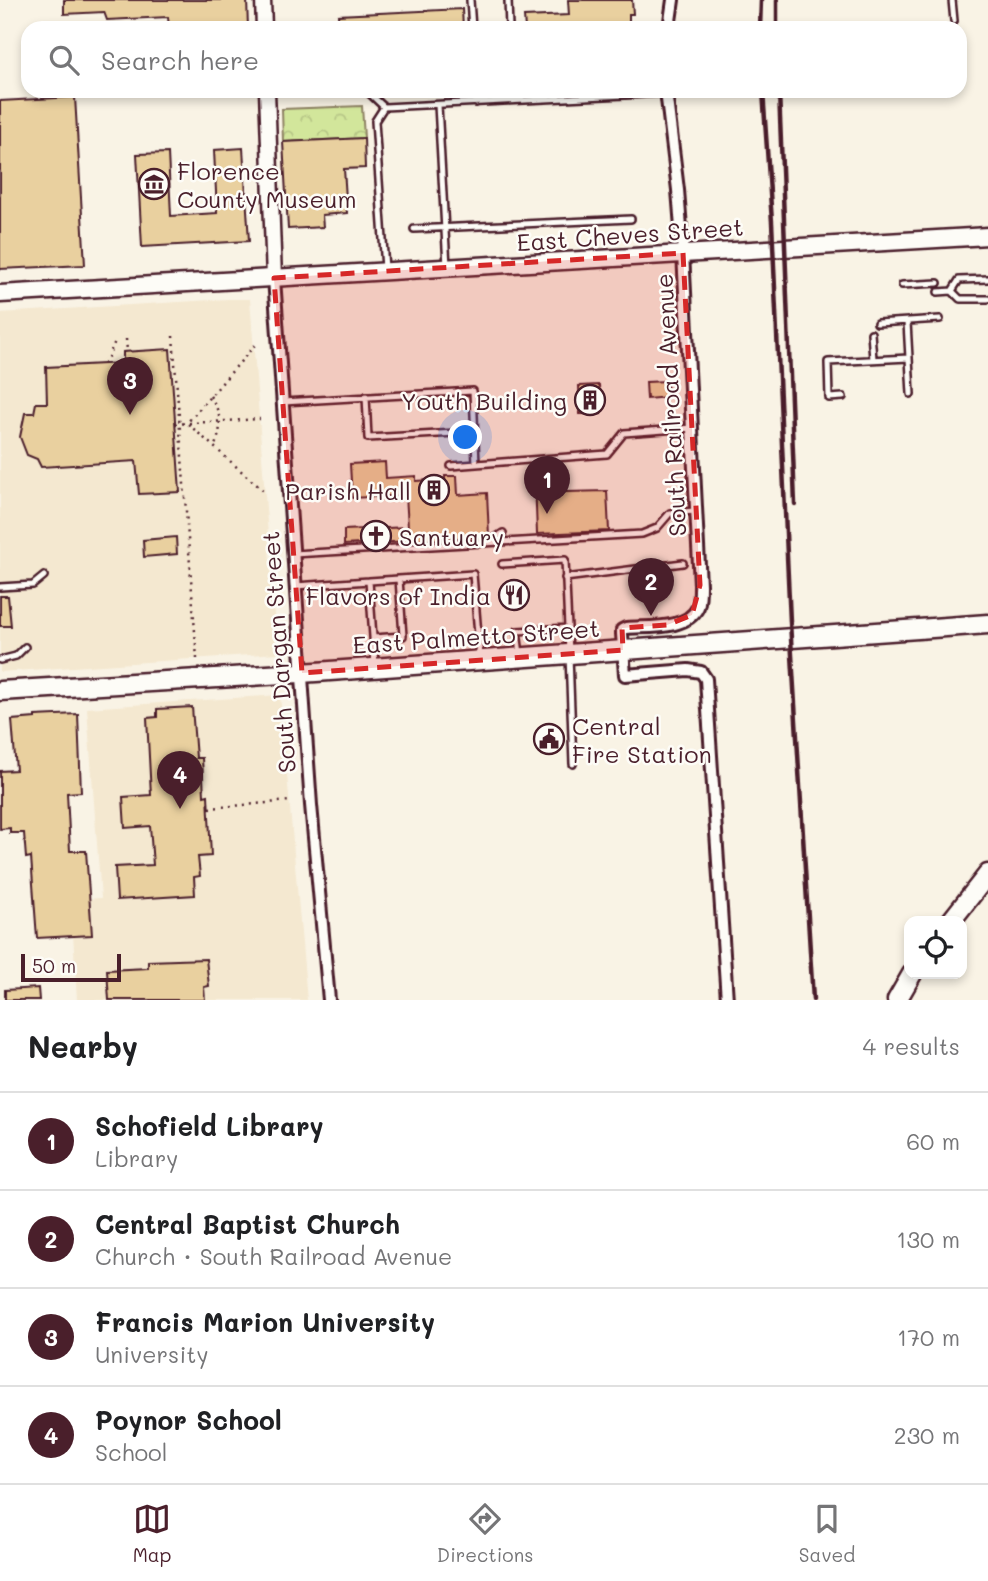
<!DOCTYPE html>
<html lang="en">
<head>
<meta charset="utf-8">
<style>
	:root { --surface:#fff; --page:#f2f2f2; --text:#202124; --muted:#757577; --line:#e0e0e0; --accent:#4a1f2b }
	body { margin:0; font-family:Mali,sans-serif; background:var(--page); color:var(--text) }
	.controls { position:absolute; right:21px; bottom:21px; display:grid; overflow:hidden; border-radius:14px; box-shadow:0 4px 10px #0003 }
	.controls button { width:63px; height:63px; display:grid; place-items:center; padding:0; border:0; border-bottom:2px solid var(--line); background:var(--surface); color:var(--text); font:35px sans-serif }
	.scale { position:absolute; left:21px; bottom:18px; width:100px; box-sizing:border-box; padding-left:7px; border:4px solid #4a1f2b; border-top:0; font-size:19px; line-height:24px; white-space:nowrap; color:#4a1f2b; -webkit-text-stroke:5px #fdfcf7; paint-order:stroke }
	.you { position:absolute; left:466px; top:438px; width:24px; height:24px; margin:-18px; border:5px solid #fff; border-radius:50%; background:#1a73e8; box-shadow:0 0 0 10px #1a73e833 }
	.badge { display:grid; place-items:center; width:46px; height:46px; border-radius:50%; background:var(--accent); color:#fff; font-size:23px; font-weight:700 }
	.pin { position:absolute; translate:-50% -58px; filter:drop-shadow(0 2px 4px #0008) }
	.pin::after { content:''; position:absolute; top:37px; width:24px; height:21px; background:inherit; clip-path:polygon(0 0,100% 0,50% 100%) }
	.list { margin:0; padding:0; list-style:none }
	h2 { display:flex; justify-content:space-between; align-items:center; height:91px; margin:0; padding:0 28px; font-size:30px }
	h2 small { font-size:23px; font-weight:400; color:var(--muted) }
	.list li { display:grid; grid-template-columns:46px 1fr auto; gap:21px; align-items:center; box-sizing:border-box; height:98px; padding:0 28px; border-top:2px solid var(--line) }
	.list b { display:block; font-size:26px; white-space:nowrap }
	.list p { margin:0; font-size:23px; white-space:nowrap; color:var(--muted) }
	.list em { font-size:23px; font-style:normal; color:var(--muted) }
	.icon { flex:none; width:38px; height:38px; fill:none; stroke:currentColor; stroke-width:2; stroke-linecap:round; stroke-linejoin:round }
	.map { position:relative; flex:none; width:988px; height:1000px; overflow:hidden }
	.search { position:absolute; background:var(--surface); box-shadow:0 4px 10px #0003; left:21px; right:21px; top:21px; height:77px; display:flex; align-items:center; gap:18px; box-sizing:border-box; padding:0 24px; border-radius:21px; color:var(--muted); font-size:26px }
	.sheet { height:483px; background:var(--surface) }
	nav { display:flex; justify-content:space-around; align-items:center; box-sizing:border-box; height:98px; border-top:2px solid var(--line); background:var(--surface); font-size:19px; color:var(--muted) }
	nav a { display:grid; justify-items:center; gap:4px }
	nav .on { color:var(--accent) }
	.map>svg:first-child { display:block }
	.built { fill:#f4e8d0 }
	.park { fill:url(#park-crowns); stroke:#8e8263; stroke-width:2 }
	.building { fill:#e9d09f; stroke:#4a1f2b; stroke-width:2 }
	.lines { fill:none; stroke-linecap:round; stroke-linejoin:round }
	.service-casing { stroke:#4a1f2b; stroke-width:10 }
	.minor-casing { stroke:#4a1f2b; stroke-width:16 }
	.tertiary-casing { stroke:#4a1f2b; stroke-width:19 }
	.secondary-casing { stroke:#4a1f2b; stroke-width:21 }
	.trunk-casing { stroke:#4a1f2b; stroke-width:23 }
	.path { stroke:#4a1f2b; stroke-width:2.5; stroke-dasharray:2 5; stroke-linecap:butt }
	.service { stroke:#fdfcf7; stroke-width:5 }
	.minor { stroke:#fdfcf7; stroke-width:10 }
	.tertiary { stroke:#fdfcf7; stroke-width:14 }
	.secondary { stroke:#fdfcf7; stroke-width:16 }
	.trunk { stroke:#fdfcf7; stroke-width:18 }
	.rail { stroke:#4a1f2b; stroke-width:4.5 }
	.marked { fill:#d62828; fill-opacity:0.2; stroke:#d62828; stroke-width:5; stroke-dasharray:14 9; stroke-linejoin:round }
	.labels { text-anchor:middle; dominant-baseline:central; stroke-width:5; stroke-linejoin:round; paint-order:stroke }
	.poi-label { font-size:24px; fill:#4a1f2b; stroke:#fdfcf7; text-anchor:start }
	.street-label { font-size:24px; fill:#4a1f2b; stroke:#fdfcf7 }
</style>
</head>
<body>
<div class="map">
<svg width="988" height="1000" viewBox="0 0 988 1000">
	<defs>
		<pattern id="park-crowns" width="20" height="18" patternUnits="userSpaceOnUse" patternTransform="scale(1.75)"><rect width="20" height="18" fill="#d2e69b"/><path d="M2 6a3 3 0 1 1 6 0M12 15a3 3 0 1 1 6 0" fill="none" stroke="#b6c586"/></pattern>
	</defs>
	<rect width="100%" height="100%" fill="#f9f3e5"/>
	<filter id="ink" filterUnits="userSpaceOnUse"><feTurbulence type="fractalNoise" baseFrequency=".0143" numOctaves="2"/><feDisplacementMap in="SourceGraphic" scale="14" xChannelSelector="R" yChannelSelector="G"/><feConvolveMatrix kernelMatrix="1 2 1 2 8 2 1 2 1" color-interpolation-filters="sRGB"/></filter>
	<g filter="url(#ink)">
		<!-- built -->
		<path class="built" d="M228,299H250L277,653L0,672V313Z
			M280,695L307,1000H77L71,900L101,898L87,708Z"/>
		<!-- park -->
		<path class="park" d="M362,106L364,138L283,142L282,109Z"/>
		<!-- building -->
		<path class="building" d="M64,0H247L248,28H169L168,17L107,20L104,12L64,14Z
			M568,0H632L633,14H629V28H525L524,17L569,15Z
			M462,9L463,28H339L338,15Z
			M75,97L85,265L0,269V101Z
			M364,138L365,168L344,169L347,213L322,215L323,227L288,229L283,142Z
			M243,148L249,241L142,247L137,154L168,153L171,216L217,213L214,150Z
			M170,349L180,492L139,494L136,461L41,467L37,459L27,455L20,437L25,413H34L36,403H47L46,367L123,363V352Z
			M667,381L668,397L647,399L646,382Z
			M599,385L601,414H580L579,386Z
			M385,462L386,478L416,476V481L445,479V476H457L458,495L487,493L489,536L344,545V530L408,527L406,495L352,498L350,464Z
			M566,478V492L607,491L609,531L537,534L535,479Z
			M176,537L177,554L144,557L143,540Z
			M0,596H8L11,626H0Z
			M192,707L196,758H202L204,796L208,795L211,856L198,857L200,876L194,877L195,895L117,900L115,867L153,865L150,826L125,828L123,797L151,795L147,718L157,717V709Z
			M78,714L81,792L67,793L70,851H86L92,935L37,938L31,857L26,858L24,833H10V828L0,829V771L16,770L12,720L35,718V716Z
			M206,959L209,986L204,987L205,1000H109L107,970L148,968V961Z
			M38,988L39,1000H5V990Z"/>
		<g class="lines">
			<!-- service casing -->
			<g class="service-casing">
				<path id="service" d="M470,0L472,28
					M508,0L509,28
					M952,0L954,21
					M367,91L384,107L665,93
					M475,91L476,103
					M438,105L447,266
					M384,107L375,121L385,269
					M414,229L631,219
					M902,285L938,283
					M952,291L960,299H988
					M938,292L952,291L959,280L988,279
					M907,322L911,394
					M877,323L940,319
					M871,333L873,359
					M366,396L368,438L474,432
					M843,397L829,398L828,362L909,358
					M283,402L473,391L476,464
					M451,466L607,454L624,433L692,428
					M491,541L503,533
					M293,554L642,534L657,528L670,513L695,511
					M502,564L565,560L568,628
					M565,578L683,563
					M369,581L375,665
					M295,586L473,574L480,659
					M0,587L33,585L44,576
					M373,638L403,636L399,579
					M520,654L517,631L568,628L573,764
					M0,660L16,656L25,647"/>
			</g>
			<!-- minor casing -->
			<g class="minor-casing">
				<path id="minor" d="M669,28L673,0
					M666,91L678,190L683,253L700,585C700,592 700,601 698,607C687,631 647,626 626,628L622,630V634L625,675L688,670L701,672L706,679L727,1000
					M274,278L311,805L329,1000"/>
			</g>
			<!-- tertiary casing -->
			<g class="tertiary-casing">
				<path id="tertiary" d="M263,0L264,28
					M267,91L274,278"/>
			</g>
			<!-- secondary casing -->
			<g class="secondary-casing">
				<path id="secondary" d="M0,294L988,236"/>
			</g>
			<!-- trunk casing -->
			<g class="trunk-casing">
				<path id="trunk" d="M0,691L316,672L988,624
					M951,921L988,874
					M897,1000L912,974"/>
			</g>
			<!-- path -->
			<path class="path" d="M173,336L197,659
				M126,339L127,351
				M255,345L187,423L265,492
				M105,364L116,339
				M210,396C221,412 223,428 215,445
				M175,424L260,419
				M209,808L290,801"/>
			<!-- service -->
			<use href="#service" class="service"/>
			<!-- minor -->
			<use href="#minor" class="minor"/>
			<!-- tertiary -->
			<use href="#tertiary" class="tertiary"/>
			<!-- secondary -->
			<use href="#secondary" class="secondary"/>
			<!-- trunk -->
			<use href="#trunk" class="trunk"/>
			<!-- rail -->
			<path class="rail" d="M760,28L761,0
				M777,28V0
				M763,91L772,222L790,622L813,1000
				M779,91L795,504"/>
		</g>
	</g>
	<!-- marked area -->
	<path class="marked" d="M683,253L700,585L692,615L667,625L622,628L623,650L302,673L274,278Z"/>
	<!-- icons -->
	<defs>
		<g id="museum-ring" transform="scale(1.575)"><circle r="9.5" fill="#fdfcf7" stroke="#4a1f2b" stroke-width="1.5"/><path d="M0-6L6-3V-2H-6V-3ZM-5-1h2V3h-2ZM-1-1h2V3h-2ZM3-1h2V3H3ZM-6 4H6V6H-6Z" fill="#4a1f2b"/></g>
		<g id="building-ring" transform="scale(1.575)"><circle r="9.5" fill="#fdfcf7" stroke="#4a1f2b" stroke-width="1.5"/><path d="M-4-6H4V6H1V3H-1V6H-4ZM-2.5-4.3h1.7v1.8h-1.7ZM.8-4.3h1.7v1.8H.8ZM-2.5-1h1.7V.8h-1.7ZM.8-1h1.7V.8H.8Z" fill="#4a1f2b"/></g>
		<g id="church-ring" transform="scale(1.575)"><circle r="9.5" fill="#fdfcf7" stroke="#4a1f2b" stroke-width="1.5"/><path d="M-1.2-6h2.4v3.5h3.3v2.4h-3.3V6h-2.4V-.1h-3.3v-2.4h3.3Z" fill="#4a1f2b"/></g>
		<g id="restaurant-ring" transform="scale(1.575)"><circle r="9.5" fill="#fdfcf7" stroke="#4a1f2b" stroke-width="1.5"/><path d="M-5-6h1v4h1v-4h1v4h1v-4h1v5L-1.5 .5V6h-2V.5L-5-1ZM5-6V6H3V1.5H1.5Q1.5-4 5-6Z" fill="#4a1f2b"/></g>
		<g id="civic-ring" transform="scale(1.575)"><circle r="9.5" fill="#fdfcf7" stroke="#4a1f2b" stroke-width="1.5"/><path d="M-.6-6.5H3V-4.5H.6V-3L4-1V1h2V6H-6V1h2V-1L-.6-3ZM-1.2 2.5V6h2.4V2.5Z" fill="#4a1f2b"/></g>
	</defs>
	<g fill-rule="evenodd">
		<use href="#museum-ring" x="154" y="184"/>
		<use href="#building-ring" x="590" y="400"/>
		<use href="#building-ring" x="434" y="490"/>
		<use href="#church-ring" x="376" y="536"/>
		<use href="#restaurant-ring" x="514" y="595"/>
		<use href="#civic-ring" x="549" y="739"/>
	</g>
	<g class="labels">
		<!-- poi labels -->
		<g class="poi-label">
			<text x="177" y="170">Florence<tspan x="177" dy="28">County Museum</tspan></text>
			<text x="567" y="400" text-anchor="end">Youth Building</text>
			<text x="411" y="490" text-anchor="end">Parish Hall</text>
			<text x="399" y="536">Santuary</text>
			<text x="491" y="595" text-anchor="end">Flavors of India</text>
			<text x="572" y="725">Central<tspan x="572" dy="28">Fire Station</tspan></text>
		</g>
		<!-- street labels -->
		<g class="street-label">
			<text transform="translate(630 234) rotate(-4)">East Cheves Street</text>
			<text transform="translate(670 405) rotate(-93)">South Railroad Avenue</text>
			<text transform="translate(476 636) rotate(-4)">East Palmetto Street</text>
			<text transform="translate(278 652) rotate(-94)">South Dargan Street</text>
		</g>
	</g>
</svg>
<div class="controls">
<button><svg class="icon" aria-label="locate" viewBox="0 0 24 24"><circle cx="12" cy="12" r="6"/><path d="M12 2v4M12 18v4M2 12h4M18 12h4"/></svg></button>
</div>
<div class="scale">50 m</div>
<div class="you"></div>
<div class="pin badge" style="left:547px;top:514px">1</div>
<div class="pin badge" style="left:651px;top:616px">2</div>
<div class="pin badge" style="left:130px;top:415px">3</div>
<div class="pin badge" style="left:180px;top:809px">4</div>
<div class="search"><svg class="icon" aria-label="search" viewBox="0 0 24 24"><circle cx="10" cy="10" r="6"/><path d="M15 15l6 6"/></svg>Search here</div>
</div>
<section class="sheet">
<h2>Nearby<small>4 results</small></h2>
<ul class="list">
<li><span class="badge">1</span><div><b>Schofield Library</b><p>Library</p></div><em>60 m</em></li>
<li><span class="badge">2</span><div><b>Central Baptist Church</b><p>Church · South Railroad Avenue</p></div><em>130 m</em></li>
<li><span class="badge">3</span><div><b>Francis Marion University</b><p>University</p></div><em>170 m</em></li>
<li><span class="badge">4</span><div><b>Poynor School</b><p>School</p></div><em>230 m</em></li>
</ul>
</section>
<nav>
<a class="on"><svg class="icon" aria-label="map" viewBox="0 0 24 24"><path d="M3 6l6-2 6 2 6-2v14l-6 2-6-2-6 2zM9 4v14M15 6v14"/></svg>Map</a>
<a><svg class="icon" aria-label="directions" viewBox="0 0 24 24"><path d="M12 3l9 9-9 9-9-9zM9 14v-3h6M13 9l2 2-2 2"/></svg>Directions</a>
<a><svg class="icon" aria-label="saved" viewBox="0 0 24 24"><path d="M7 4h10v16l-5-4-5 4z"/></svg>Saved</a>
</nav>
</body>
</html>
